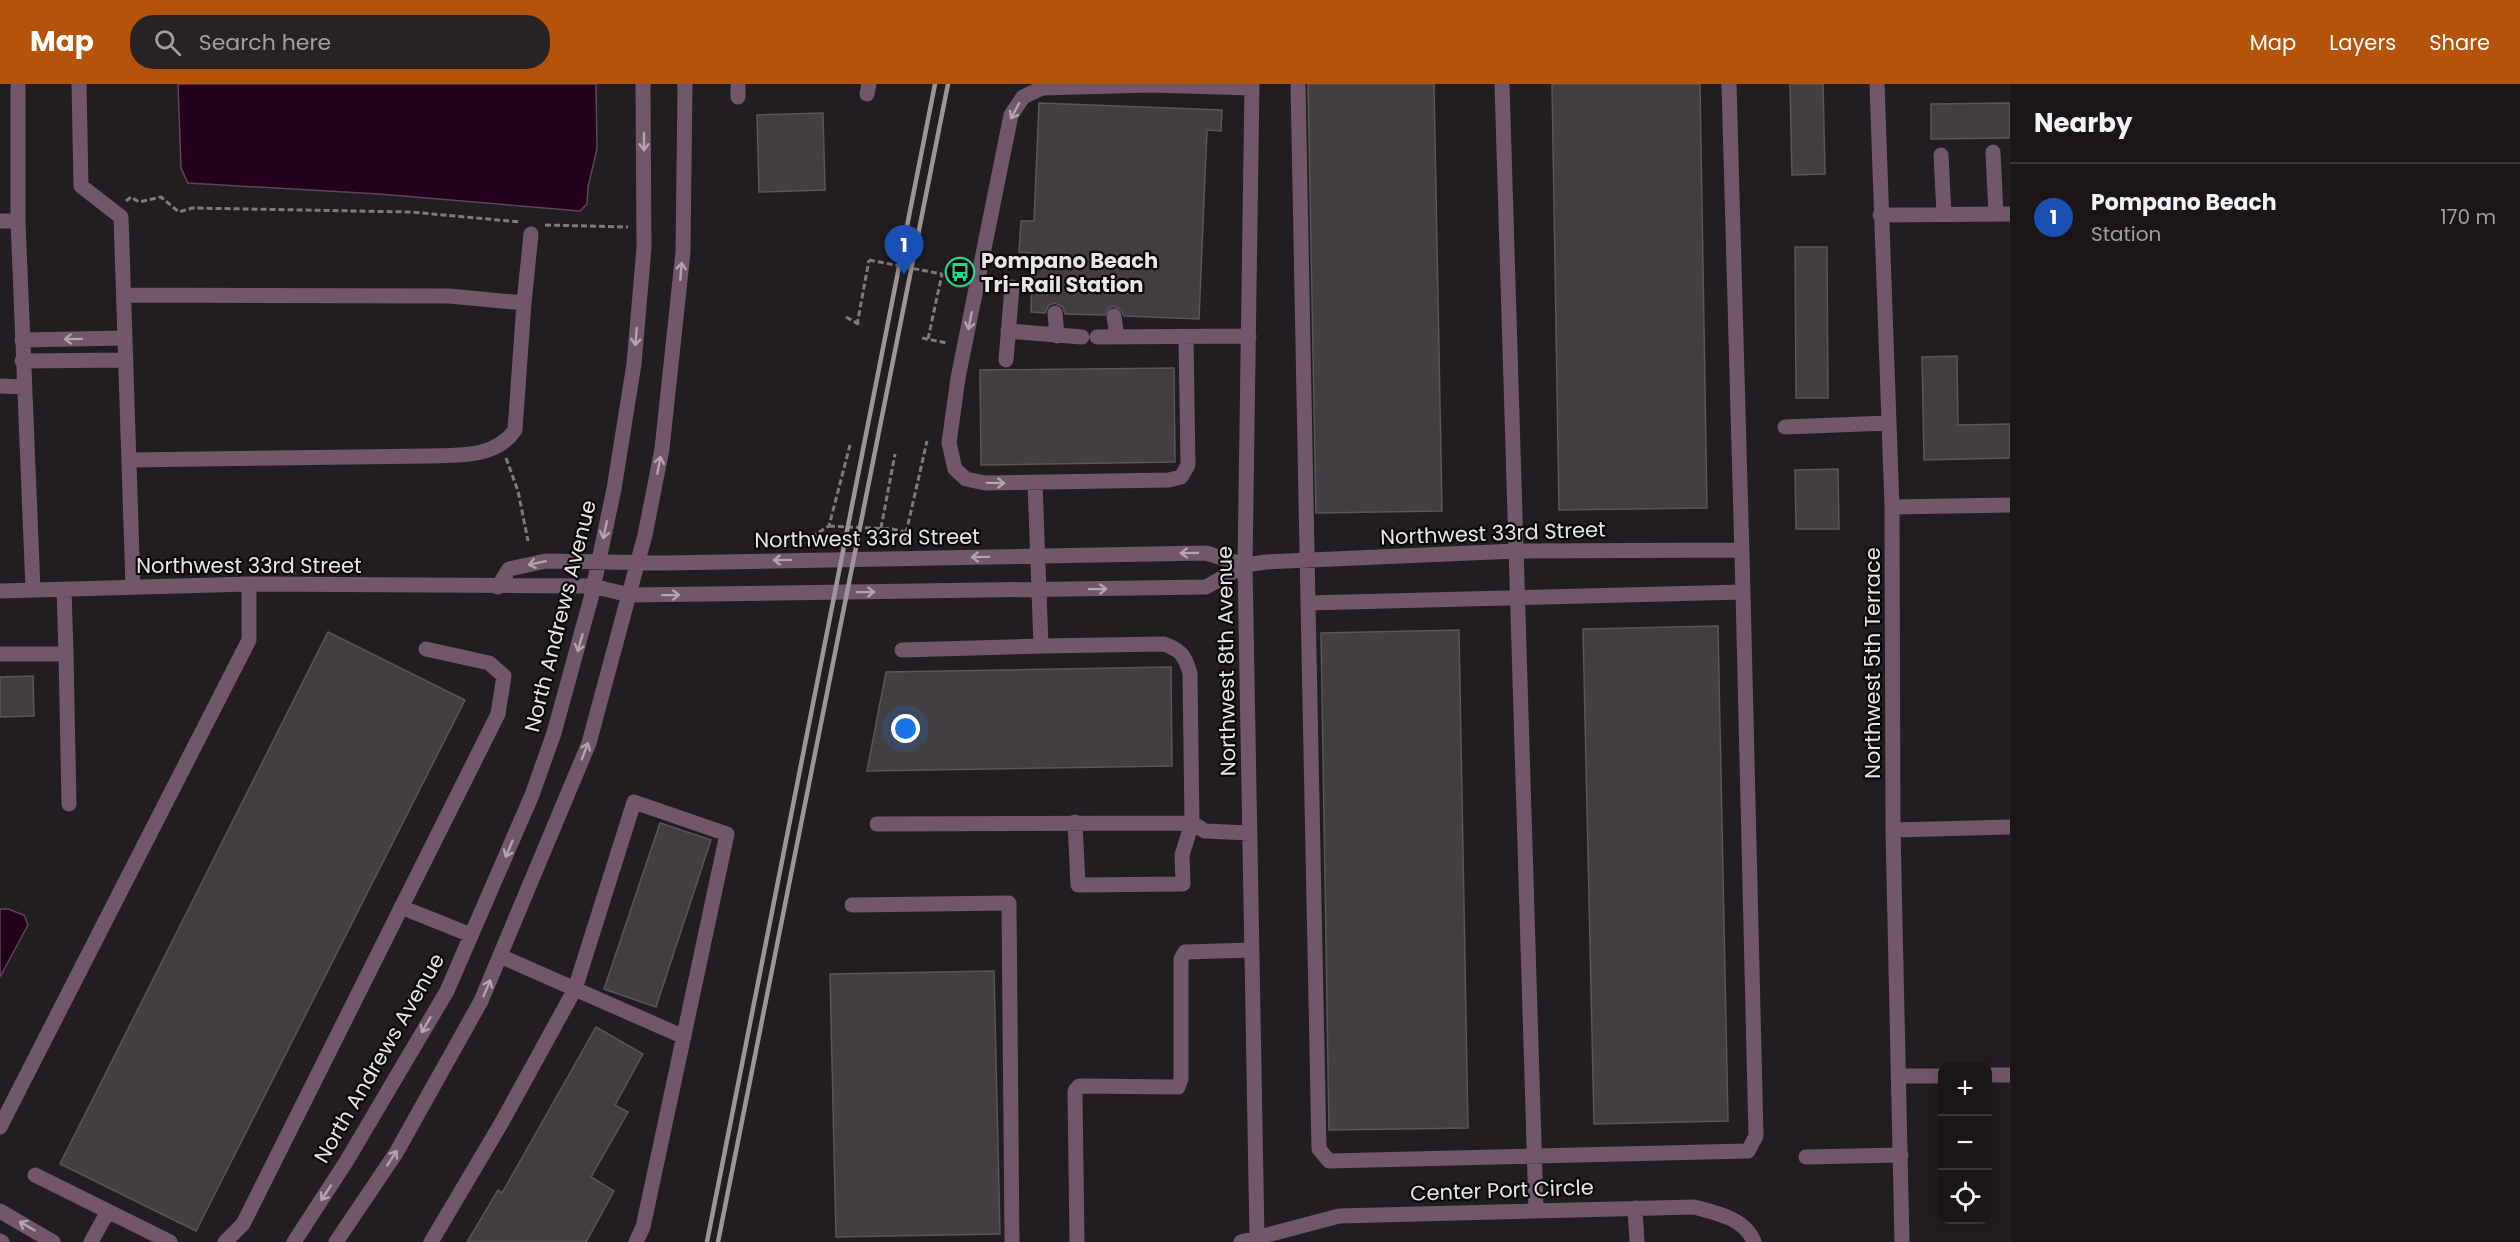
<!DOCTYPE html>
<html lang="en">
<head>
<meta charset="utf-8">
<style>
	:root { --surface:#1a1618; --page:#272325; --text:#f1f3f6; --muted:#9f9fa2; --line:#383537; --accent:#b45309 }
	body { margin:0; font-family:Poppins,sans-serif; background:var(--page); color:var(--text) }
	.controls { position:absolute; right:18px; bottom:18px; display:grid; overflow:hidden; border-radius:12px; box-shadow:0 3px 15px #0003 }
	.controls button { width:54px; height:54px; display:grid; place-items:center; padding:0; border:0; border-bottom:2px solid var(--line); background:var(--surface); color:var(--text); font:30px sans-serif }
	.you { position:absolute; left:906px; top:645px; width:21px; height:21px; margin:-15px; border:4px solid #fff; border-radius:50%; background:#1a73e8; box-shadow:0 0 0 9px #1a73e833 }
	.badge { display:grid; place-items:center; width:39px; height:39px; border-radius:50%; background:var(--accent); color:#fff; font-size:20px; font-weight:700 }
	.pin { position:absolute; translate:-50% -50px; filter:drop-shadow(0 2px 3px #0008) }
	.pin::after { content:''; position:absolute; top:32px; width:21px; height:18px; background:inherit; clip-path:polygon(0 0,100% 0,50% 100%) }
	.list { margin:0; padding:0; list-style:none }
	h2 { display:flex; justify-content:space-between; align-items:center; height:78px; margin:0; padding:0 24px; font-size:26px }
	h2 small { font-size:20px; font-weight:400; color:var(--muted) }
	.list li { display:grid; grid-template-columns:39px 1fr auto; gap:18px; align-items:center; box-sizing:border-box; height:108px; padding:0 24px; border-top:2px solid var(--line) }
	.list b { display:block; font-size:22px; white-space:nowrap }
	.list p { margin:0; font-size:20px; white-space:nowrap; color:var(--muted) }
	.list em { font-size:20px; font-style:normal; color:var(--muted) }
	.icon { flex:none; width:33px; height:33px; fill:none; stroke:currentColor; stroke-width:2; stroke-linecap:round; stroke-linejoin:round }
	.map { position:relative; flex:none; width:2010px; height:1158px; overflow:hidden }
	header { display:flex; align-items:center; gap:36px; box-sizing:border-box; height:84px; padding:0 30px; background:var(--accent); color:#fff }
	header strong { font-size:28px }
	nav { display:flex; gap:33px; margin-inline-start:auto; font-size:21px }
	.search { width:420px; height:54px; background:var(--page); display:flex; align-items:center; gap:15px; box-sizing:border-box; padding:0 21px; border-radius:24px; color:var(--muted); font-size:22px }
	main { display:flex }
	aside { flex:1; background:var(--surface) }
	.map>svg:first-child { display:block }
	.water { fill:#23001c; stroke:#5e4559; stroke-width:1.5 }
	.building { fill:#433e42; stroke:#5a5558; stroke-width:1.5 }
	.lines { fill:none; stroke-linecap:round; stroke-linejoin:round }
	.path { stroke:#7e7a7d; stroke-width:3; stroke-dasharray:6 3; stroke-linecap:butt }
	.minor { stroke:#715769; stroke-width:15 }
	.rail { stroke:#9a9699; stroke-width:4.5 }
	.path-bridge { stroke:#7e7a7d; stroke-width:3; stroke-dasharray:6 3; stroke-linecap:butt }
	.oneway { stroke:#b2a5ae }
	.labels { text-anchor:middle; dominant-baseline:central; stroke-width:4.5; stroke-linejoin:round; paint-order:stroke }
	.poi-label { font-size:21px; font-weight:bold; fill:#e8e5e7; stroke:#0a0809; text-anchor:start }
	.street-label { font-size:21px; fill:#e8e5e7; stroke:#0a0809 }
</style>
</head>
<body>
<header>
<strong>Map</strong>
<div class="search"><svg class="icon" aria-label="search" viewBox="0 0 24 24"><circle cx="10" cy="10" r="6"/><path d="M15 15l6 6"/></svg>Search here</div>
<nav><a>Map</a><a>Layers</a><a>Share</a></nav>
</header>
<main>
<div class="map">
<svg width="2010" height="1158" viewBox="0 0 2010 1158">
	<rect width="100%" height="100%" fill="#221d20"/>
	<!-- water -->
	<path class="water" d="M178,0H596L597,65L588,103L587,120L580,127L379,110L188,99L181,84Z
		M0,825H8L24,831L28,841L0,893Z"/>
	<!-- building -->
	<path class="building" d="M1308,0H1434L1442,427L1316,429Z
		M1552,0H1700L1707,424L1559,426Z
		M1790,0H1823L1825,90L1792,91Z
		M1039,19L1222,26L1221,47L1207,46L1199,235L1124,232L1121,226L1113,222L1108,225L1105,231L1065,230L1063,223L1055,219L1049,221L1045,229L1031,228L1033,169L1019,168L1021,137H1034Z
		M2010,19V54L1931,55V20Z
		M823,29L825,106L759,108L757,31Z
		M1795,163H1827L1828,314H1796Z
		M1957,272L1958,341L2010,340V374L1924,376L1922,273Z
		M1174,284L1175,378L981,381L980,286Z
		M1838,385L1839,445H1796L1795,386Z
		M1718,542L1728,1037L1594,1040L1583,545Z
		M1459,546L1468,1044L1329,1046L1321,549Z
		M328,548L465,616L196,1147L60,1080Z
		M1171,583L1172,682L867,687L886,588Z
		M33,592L34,632L0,633V593Z
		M660,739L711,756L656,923L604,905Z
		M994,887L1000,1150L836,1153L830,890Z
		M596,943L643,970L615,1021L628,1028L591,1093L614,1107L586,1158H467L498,1106L502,1109Z"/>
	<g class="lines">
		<!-- path -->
		<path class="path" d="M126,117L131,113L139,118L161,113L179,128L192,124L411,128L520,138
			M545,141L628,143
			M846,233L862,242
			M857,241L869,176
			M922,254L947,259
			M928,255L942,190
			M506,374L518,407L528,457
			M829,442L892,445L906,448
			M881,444L895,370
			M802,452H813L829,442L850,361
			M904,458L927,357"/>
		<!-- minor -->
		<path class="minor" d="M79,0L81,102L121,133L133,503
			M1252,0L1245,481L1257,1153
			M1298,0L1308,519L1743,508L1729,0
			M1502,0L1536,1126
			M1877,0L1892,423L1893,746L1902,1158
			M867,10L869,0
			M738,13V0
			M1993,68L1996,130
			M1941,71L1944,130
			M1880,131L2010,130
			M0,137H18V0
			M18,137L33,506
			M124,211L449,212L524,219L515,346C496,374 458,371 428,372L129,376
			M524,219L531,150
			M1055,229L1057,252
			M1114,232L1117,253
			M1008,247L1082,253
			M1097,253L1249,252
			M1186,253L1188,381L1181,393L1169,396L985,399L966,395L955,385L949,359L958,294L1011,31L1023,13L1042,4L1152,1L1252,4
			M22,256L125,254
			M1006,276L1012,203
			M22,277L126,276
			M0,302L24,303
			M1785,343L1888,339
			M1892,423L2010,421
			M498,503L509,485L546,477L666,479L1206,469L1245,481
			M0,507L249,500L593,502L629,511L1206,503L1245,481L1266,478L1516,467L1742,466
			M1308,519L1319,1065L1329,1077L1748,1067L1756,1052L1743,508
			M1041,562L1164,560C1181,566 1185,572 1190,589L1192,739L1205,747L1250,749
			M902,566L1041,562L1035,399
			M0,570H66L64,505
			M66,570L69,720
			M877,740L1192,739L1182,771L1183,800L1078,801L1075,738
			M1893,746L2010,743
			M852,821L1009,819L1012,1158
			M401,823L471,851
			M500,872L684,953
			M1988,991H2010
			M1900,992H1942
			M0,1043L249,556V500
			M1806,1073L1901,1071
			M35,1091L170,1158
			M1635,1124L1637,1158
			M0,1127L53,1158
			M0,1157L2,1158
			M91,1158L108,1127
			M225,1158L243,1140L498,630L504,592L489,579L426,565
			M294,1158L346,1078L447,907L532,711L554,649L591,514L614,405L634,280L644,164L643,0
			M336,1158L396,1069L481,917L589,659L645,451L662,365L683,168L685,0
			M431,1158L502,1038L575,905L634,718L727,750L643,1143L636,1158
			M1077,1158L1075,1007L1079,1002L1178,1003L1181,995V875L1185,868L1252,866
			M1241,1158L1339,1132L1694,1123C1716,1129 1745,1134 1754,1158"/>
		<!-- rail -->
		<path class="rail" d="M707,1158L935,0
			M718,1158L948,0"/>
		<!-- path-bridge -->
		<path class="path-bridge" d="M869,176L942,190"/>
	</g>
	<!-- one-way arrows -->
	<defs><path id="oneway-shaft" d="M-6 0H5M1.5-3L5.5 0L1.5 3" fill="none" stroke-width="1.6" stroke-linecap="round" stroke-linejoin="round" transform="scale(1.5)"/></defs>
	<g class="oneway">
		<use href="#oneway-shaft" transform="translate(1015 27) rotate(118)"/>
		<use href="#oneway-shaft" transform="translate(644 58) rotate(90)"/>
		<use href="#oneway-shaft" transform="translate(681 187) rotate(-85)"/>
		<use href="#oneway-shaft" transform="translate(970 237) rotate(101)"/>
		<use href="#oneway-shaft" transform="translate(636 253) rotate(95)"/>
		<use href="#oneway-shaft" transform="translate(73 255) rotate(179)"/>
		<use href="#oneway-shaft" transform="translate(659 381) rotate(-79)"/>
		<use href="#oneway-shaft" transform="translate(996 399) rotate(1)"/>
		<use href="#oneway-shaft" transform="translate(605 446) rotate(102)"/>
		<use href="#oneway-shaft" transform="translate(1189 469) rotate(179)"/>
		<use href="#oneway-shaft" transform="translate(980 473) rotate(179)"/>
		<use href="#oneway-shaft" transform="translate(782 476) rotate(179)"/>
		<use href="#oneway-shaft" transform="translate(537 479) rotate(168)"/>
		<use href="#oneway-shaft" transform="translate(1098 505) rotate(-1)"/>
		<use href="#oneway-shaft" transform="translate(866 508) rotate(-1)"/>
		<use href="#oneway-shaft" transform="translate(671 511) rotate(-1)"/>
		<use href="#oneway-shaft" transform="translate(580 559) rotate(106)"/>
		<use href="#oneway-shaft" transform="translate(585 667) rotate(-69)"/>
		<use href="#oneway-shaft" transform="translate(509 765) rotate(113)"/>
		<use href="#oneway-shaft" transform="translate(487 904) rotate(-67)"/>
		<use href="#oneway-shaft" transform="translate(426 941) rotate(120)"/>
		<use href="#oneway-shaft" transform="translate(392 1074) rotate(-57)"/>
		<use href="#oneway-shaft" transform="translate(326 1109) rotate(123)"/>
		<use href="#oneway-shaft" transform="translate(27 1142) rotate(-150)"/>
	</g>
	<!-- icons -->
	<defs>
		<g id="bus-ring" transform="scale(1.5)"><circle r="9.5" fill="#0a0809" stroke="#22d887" stroke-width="1.5"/><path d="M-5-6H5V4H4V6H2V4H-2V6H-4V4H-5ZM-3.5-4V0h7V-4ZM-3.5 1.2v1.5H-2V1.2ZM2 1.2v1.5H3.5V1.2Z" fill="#22d887"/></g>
	</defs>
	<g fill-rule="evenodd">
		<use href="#bus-ring" x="960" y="188"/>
	</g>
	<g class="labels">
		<!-- poi labels -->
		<g class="poi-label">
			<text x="981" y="176">Pompano Beach<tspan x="981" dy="24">Tri-Rail Station</tspan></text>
		</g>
		<!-- street labels -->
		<g class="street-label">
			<text transform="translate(1493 449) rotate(-2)">Northwest 33rd Street</text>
			<text transform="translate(867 454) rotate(-1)">Northwest 33rd Street</text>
			<text x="249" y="481">Northwest 33rd Street</text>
			<text transform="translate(560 532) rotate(-76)">North Andrews Avenue</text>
			<text transform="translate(1226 577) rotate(-91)">Northwest 8th Avenue</text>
			<text transform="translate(1872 579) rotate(-90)">Northwest 5th Terrace</text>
			<text transform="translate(379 974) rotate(-60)">North Andrews Avenue</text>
			<text transform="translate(1502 1106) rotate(-2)">Center Port Circle</text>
		</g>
	</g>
</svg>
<div class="controls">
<button>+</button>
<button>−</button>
<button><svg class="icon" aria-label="locate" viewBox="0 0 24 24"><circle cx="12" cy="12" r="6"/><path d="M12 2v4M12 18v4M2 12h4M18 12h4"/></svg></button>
</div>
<div class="you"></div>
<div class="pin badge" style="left:904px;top:191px;background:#1a4fb4">1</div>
</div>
<aside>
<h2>Nearby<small></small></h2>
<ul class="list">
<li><span class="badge" style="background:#1a4fb4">1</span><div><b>Pompano Beach</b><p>Station</p></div><em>170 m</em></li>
</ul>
</aside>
</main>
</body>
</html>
